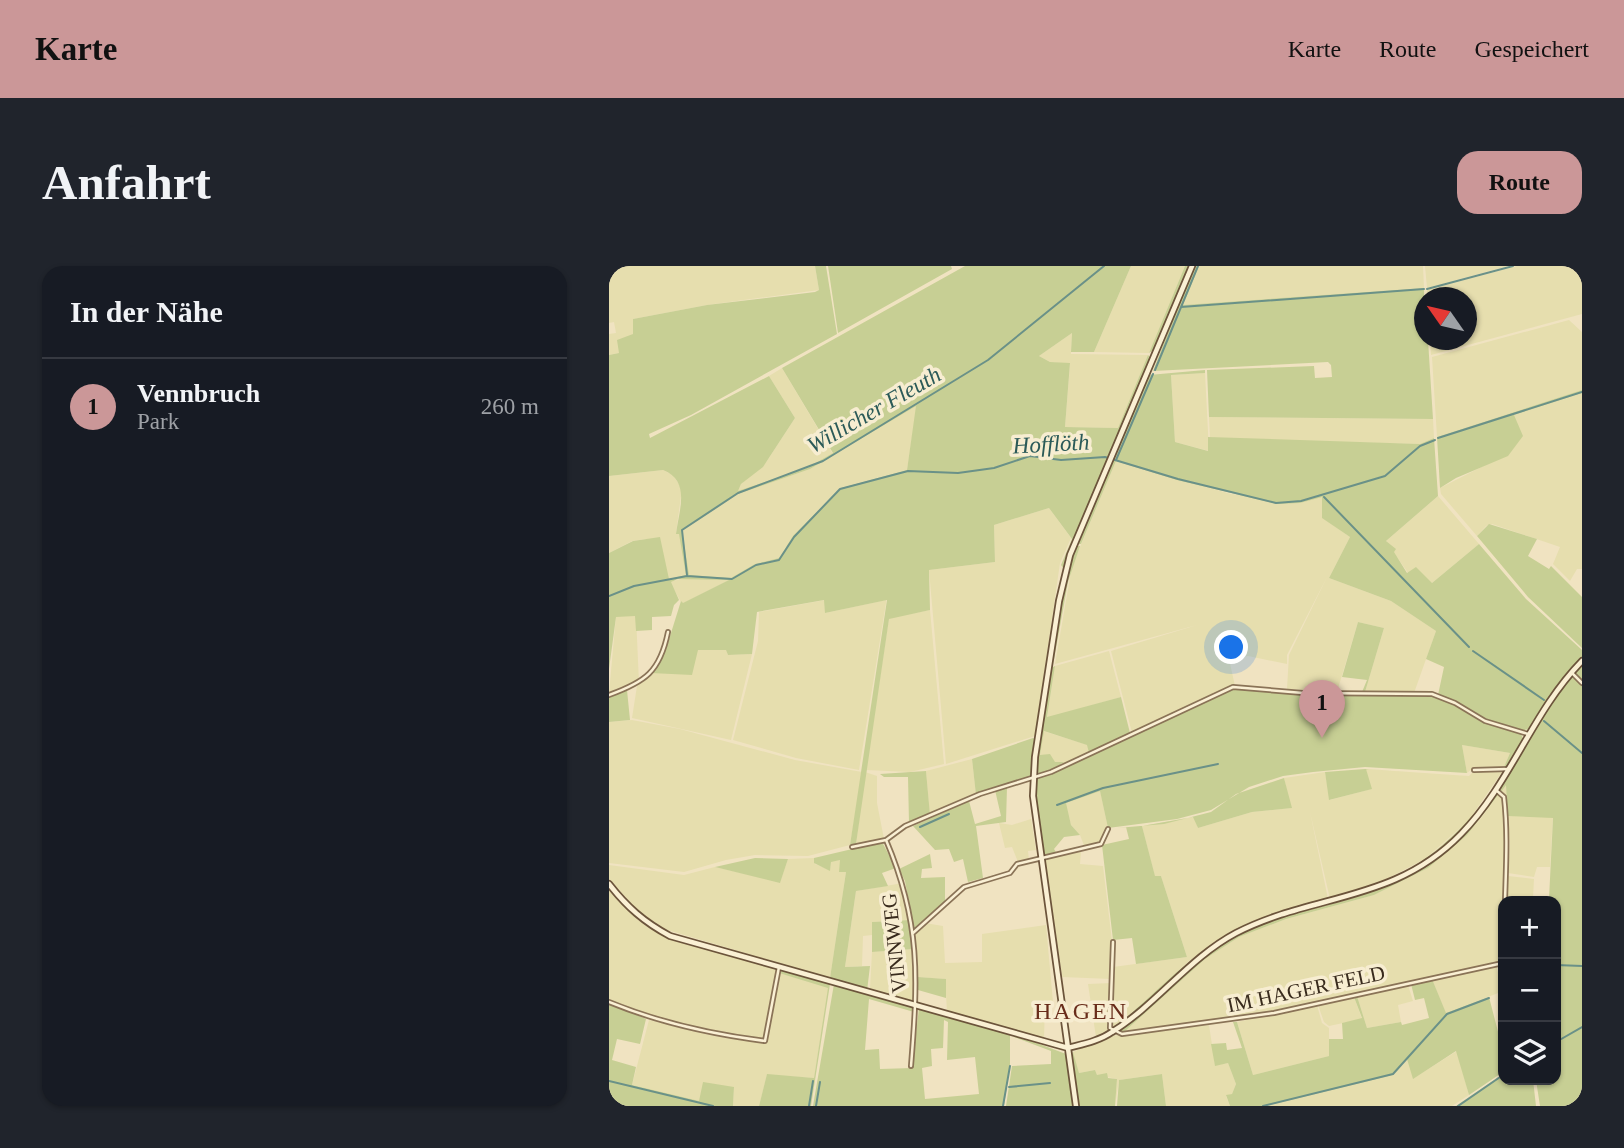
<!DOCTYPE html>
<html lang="de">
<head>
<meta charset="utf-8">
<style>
	:root { --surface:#171b24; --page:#20242c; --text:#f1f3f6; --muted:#9ea1a6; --line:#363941; --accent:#cb9798 }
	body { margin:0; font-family:"Times New Roman",serif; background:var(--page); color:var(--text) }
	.controls { position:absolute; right:21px; bottom:21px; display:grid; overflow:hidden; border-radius:14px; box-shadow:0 2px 5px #0004 }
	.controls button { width:63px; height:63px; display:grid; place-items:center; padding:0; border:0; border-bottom:2px solid var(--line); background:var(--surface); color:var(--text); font:35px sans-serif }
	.compass { position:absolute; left:805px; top:21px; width:63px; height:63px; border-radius:50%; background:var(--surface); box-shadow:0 2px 5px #0004; rotate:304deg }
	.you { position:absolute; left:623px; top:382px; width:24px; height:24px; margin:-18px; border:5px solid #fff; border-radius:50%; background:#1a73e8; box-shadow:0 0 0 10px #1a73e833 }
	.badge { display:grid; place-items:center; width:46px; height:46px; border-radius:50%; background:var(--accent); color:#111; font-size:23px; font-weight:700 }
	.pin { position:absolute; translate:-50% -58px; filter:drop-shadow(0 2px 4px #0008) }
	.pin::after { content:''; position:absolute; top:37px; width:24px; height:21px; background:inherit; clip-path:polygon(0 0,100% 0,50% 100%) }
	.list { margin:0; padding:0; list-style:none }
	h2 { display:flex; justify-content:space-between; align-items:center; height:91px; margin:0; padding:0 28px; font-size:30px }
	h2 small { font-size:23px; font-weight:400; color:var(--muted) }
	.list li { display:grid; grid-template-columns:46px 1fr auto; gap:21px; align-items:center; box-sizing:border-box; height:98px; padding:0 28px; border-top:2px solid var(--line) }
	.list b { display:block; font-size:26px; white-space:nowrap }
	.list p { margin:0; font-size:23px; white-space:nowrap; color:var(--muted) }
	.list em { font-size:23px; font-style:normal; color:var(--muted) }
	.icon { flex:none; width:38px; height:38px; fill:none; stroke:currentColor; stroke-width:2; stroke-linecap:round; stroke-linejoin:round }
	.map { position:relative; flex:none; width:973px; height:840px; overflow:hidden; border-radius:21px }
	header { display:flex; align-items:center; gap:42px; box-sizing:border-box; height:98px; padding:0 35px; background:var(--accent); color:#111 }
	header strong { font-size:33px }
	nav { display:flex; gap:38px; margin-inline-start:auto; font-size:24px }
	.intro { display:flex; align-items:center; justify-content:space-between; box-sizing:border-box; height:168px; padding:0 42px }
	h1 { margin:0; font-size:49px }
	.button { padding:18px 32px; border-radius:21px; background:var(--accent); color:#111; font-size:24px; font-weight:700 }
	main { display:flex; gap:42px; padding:0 42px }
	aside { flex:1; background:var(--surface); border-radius:21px; box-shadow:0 2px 5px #0004 }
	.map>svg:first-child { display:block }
	.farmland { fill:#e6deae }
	.green { fill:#c7cf94; fill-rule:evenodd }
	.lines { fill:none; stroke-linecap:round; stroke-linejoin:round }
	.stream { stroke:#6a9188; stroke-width:2 }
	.minor-casing { stroke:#8a7357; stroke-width:6 }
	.secondary-casing { stroke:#6c543b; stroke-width:8 }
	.minor { stroke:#faf0d4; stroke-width:2.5 }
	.secondary { stroke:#faf0d4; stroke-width:4.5 }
	.labels { text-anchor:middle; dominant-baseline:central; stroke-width:7; stroke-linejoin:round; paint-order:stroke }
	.street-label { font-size:21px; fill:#392b1d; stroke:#f7edd1 }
	.water-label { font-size:23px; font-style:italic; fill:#2b5a58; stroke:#f7edd1 }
	.quarter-label { font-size:24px; letter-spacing:2px; fill:#682c1a; stroke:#f7edd1 }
</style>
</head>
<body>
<header>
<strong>Karte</strong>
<nav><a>Karte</a><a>Route</a><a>Gespeichert</a></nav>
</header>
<div class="intro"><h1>Anfahrt</h1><a class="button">Route</a></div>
<main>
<aside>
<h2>In der Nähe<small></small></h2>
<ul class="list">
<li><span class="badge">1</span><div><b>Vennbruch</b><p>Park</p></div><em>260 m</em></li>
</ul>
</aside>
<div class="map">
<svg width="973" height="840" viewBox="0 0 973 840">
	<rect width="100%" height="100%" fill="#f0e3c1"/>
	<!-- farmland -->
	<path class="farmland" d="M0,0H206L210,24L98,39L24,53V68L10,87L0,89V68L7,67L5,56L0,57Z
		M522,0H576L540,87L485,86Z
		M590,0H814L815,22L573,39Z
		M816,0H899L818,22Z
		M908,0H973V48L822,89L821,74H858V32L818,31V24Z
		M960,54L973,66V124L828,171L823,91Z
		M463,67L462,88L539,89L509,162L456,161L461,98L441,96L430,90Z
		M173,102L224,188L200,201L128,226L132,218L158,195L186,152L160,110Z
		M596,107L600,185L566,176L562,109Z
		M973,127V303H968L961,315L944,298L951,281L883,258L877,260L868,270L832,228L831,222L896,189L905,149Z
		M308,139L298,204L231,222L176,282L170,292L146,298L137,306L122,312L79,309L73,265L129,228L201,203Z
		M600,151L824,153L825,172L811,178L605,173L601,172Z
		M507,195L622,228L691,237L713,230L714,252L741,271L720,312L782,335L827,365L805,427L756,426L775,362L749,356L728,426L678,423L680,389L718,311L678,389V398L639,390L620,393L626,420L523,467L502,385L588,359L446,398L463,300Z
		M54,204L64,209L73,223L67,267H70L74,280L77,309L60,313L37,273L23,275L0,287V210Z
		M829,230L870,278L823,317L799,307L777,275Z
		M440,242L462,272L451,297L426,470L337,498L320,304L386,296L385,259Z
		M79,311L115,313L121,314L73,338L61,316Z
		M216,334V347L277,334V337L250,504L187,492L124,474L149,375L150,346Z
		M321,344L335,498L301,506L257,504L280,352Z
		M7,350H27L30,417L0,427Z
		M117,383L119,389L143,388L122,474L23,452L28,420L42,407L88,384Z
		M500,385L512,431L438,452L446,400Z
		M23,454L71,463L186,494L253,506L241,579L199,590L146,589L117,594L75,606L0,597V456Z
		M434,465L479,479L480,487L453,499L454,496L446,497L431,490Z
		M853,479L901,487L895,501L863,503L858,507Z
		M363,493L367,529L321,551L317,505Z
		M756,503L860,510L864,506H893L860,554L816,593L766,619L721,633L701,546L719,633L659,650L614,671L580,695L505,762L503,760L504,701L578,691L552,610L546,611L533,560L585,551L589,562L643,546L682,542L675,512L716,506L721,534L762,523Z
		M256,506L268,510V537L275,573L247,578Z
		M903,508L946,515L941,601H928L925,611L899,607L901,577L896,532L892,526Z
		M491,524L499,562L491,577L476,582L471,569L462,559L456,536Z
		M890,528L894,534L898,577L894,695L627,753L515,766L596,693L630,671L677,653L765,629L819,602L869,556Z
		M422,553L427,584L419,585L420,594L409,596L403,581L396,582L390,557L403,559Z
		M472,586L471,598L494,600L503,675L502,713L453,711L436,593Z
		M205,592L206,598L221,604L222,595L231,594L237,606L221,712L55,663L31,647L0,613V599L75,609L106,601L171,616L179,593Z
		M899,610L925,613L924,632L940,633V635H898Z
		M294,617L301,654L263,656V669L254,670L253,700L236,701L247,625Z
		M0,623L29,654L65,675L168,702L156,773L104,768L40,752L0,735Z
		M316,657L334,660L336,697L373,696V668L437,659L444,736H436L435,773L338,745L336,713L309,711L305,668Z
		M305,683L306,736L261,723L263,686Z
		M887,699L894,725L837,748L823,713Z
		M170,707L220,721L205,812L158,809L150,840H124L125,821L91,836L23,819L40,754L104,770L157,777Z
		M502,717L500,765L487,771L479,718Z
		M799,719L804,735L789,739L792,756L758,762L748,730Z
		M745,731L753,753L720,760L715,756L709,739Z
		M708,739L713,757L720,762V790L644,809L628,756Z
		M600,759L606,799L619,797L627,818L623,828L617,830L621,840H557L553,808L510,814L506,840L508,813L488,809L486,804L470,807L467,798L464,786L502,770Z
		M848,785L860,829L843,840H657L784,809L799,793L805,812Z"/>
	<!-- green -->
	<path class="green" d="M206,0H217L228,68L82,149L40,168L41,172L160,110L186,152L154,201L132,218L129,225L200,201L224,187L173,102L356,0H522L485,86H462L463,67L430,90L441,96L461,97L456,161L509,162L539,89L542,92L504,191L540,109L596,104V107L562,109L566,176L599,185V171L811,178L825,172L829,230L777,275L787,283L785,286L798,307L807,301L823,317L870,278L917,333L973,384V392L944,425L920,463L911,465L914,473L898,500L895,501L901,487L853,479L858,507L756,501L704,506L674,510L640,521L602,544L568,553L499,562L491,525L457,537L462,559L471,569L455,571L445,583L448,588L434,590L425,536L427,513L623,423L698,428L821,429L847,437L829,429L835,401L817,393L827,365L782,335L720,312L741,271L713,252V231L691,237L668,238L568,214L507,195L472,278H467L455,303L452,299L463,273L440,242L385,259L386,296L320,304L321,344L280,353L247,578L241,579L278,334L216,347L215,334L148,346L143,388L119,389L117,384H89L83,409L42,407L57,383L72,335L74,337L120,314L69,313L62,316L70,334L65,339L62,350L43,351V364L27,365L26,350L7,351L0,403V287L24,275L51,271L60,313L77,309L70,268H67C70,244 82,215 54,204L0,210V89L10,87L8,74L24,68V53L98,39L206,26L210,24ZM307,140L298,204L232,222L184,270L170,292L146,298L122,312L80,309L73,265L129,228L201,203Z
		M219,0H342L343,3L229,67Z
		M576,0H581L546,83L540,87Z
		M585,0H590L574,39L815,22L816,74H819L824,153L600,151L598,104L705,100L706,112L723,111L722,99L719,96L544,105Z
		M973,124V127L905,149L914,170L899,190L847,212L831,222L828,171Z
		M880,258L928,273L919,290L940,303L942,300L973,331V382L919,331L868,270Z
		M467,280H471L459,316L444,399L451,335Z
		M749,356L775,362L756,426H753L758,414L733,411Z
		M973,398V840H931L927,814H947V635L940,633L944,552L899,550L897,519L892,526L891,521L926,459L961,410L967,412L966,406Z
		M446,400L438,451L512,431L521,467L480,487L478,479L435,465L431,489L441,488L446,496H455L443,504L427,508L442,402Z
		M18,424L21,454L0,456V430Z
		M424,472L427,473L422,510L367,529L363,493Z
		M756,503C788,505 819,507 850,509L757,503L763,523L720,534L716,506Z
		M317,505L321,549L300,557L299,511H275L271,508Z
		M675,512L683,542L643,546L589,562L584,551L533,560L546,610H552L578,691L527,698L523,672L504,674L493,579L520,573L517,561L508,562L555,558L602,546L627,528Z
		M398,521L397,556L367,560L374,612L359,616L354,593L345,596L340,583L326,584L304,560L360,535L366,558L392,550L386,524Z
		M890,528L858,569L819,602L765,629L677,653L630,671L596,693L515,766L511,765C518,751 541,737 553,726C580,702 607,678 640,663C671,649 704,644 737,634C798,617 850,581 886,529Z
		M874,537L852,565L805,603L774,619L676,646L603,681L508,762H505C545,729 580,689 626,665C670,642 718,636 764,620C810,604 844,573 874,537Z
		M273,576L287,602L273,607L279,620L247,625L236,701L261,700L258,725L221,712L237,606H230L231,594L222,596L221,605L205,597V592Z
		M321,588L323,602L313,603L312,612L336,611V637L305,666L296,615L290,603Z
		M146,592L179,593L171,617L106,601Z
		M436,593L461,776L434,595Z
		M301,654L305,683L263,686V656Z
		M171,703L221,718L202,840H150L158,808L205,812L219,722L170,707Z
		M309,711L337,713V732L309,724Z
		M823,713L837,747L880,731L894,785V806L860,829L847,785L804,813L798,793L784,809L657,840H621L617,829L623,828L627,818L619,797L606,800L602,778L617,777L618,784L633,782L624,756H628L644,809L720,790V773H734L733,757L753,752L745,731L748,730L758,762L792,756L793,759L820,752L815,732L806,734L802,718Z
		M225,718L305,741V746L260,733L256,784L270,783L271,803L303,802L310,742L401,768V799L395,840H204ZM335,754L339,756L338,794L366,791L370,828L316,833L313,802L323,800L322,783L334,782Z
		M0,737L37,753L31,778L8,773L3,794L27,801L23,819L90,835L94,816L125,821L124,840H0Z
		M406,769L457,788L465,840H397L403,800L442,798V785L405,771Z
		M464,786L470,807L486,804L488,809L498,807L499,812L508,813L506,840H469L462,790Z
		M553,808L557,840H508L510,814Z
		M894,808V814H924L927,840H847Z"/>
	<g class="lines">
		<!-- stream -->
		<path class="stream" d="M818,23L904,0
			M572,41L815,23
			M546,104L589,0
			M829,172L973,126
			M507,194L544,108
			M715,231L860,381
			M78,309L73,264L129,227L214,195L379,94L495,0
			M0,330L25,320L78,310L123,313L147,299L170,294L185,271L231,223L299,205L349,207L385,202L421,190L452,194L496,191L569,213L667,237L692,235L776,210L811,180L826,174
			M864,385L935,434
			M935,455L973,487
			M448,539L494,522L609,498
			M311,561L340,548
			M947,699L973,700
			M947,776L973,761
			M0,815L104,840
			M400,821L441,817
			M200,840L204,815
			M207,840L211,816
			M394,840L401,800
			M654,840L784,808L838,748L880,732
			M849,840L894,809"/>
		<!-- minor casing -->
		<g class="minor-casing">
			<path id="minor" d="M963,407L973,417
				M0,429C36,416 51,406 59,366
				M865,504L899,503
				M887,524L895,531C899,566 897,600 896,635
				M277,574C312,656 309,713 302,800
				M243,581L277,574L296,560L371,528L442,506L624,421L694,427L823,428L846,437L876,455L919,468
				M304,667L355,621L401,607L408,598L492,578L499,563
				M504,676L501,762L513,768L665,747L894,697
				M0,736C51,757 101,768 156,775L170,701"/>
		</g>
		<!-- secondary casing -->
		<g class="secondary-casing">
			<path id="secondary" d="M0,618C18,641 35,656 61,670L459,782C474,778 490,775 503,766C548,738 580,692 627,667C705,627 785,637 852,568C902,517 923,446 973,395
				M467,840L424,530L426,491L450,335L461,289L583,0"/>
		</g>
		<!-- minor -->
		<use href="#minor" class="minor"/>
		<!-- secondary -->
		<use href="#secondary" class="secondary"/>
	</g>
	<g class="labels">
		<!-- street labels -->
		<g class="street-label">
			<text transform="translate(285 677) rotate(-96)">VINNWEG</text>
			<text transform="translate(697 723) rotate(-12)">IM HAGER FELD</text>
		</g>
		<!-- water labels -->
		<g class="water-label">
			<text transform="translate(265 144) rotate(-30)">Willicher Fleuth</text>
			<text transform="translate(442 178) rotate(-3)">Hofflöth</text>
		</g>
		<!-- quarter labels -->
		<g class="quarter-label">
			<text x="472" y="745">HAGEN</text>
		</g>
	</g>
</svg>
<div class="controls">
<button>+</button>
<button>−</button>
<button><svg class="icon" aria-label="layers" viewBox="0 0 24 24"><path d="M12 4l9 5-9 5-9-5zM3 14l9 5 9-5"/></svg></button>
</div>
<svg class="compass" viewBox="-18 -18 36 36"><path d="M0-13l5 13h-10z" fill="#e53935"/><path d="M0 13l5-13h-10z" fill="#9ea1a6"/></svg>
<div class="you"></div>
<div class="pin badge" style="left:713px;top:472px">1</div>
</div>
</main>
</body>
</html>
